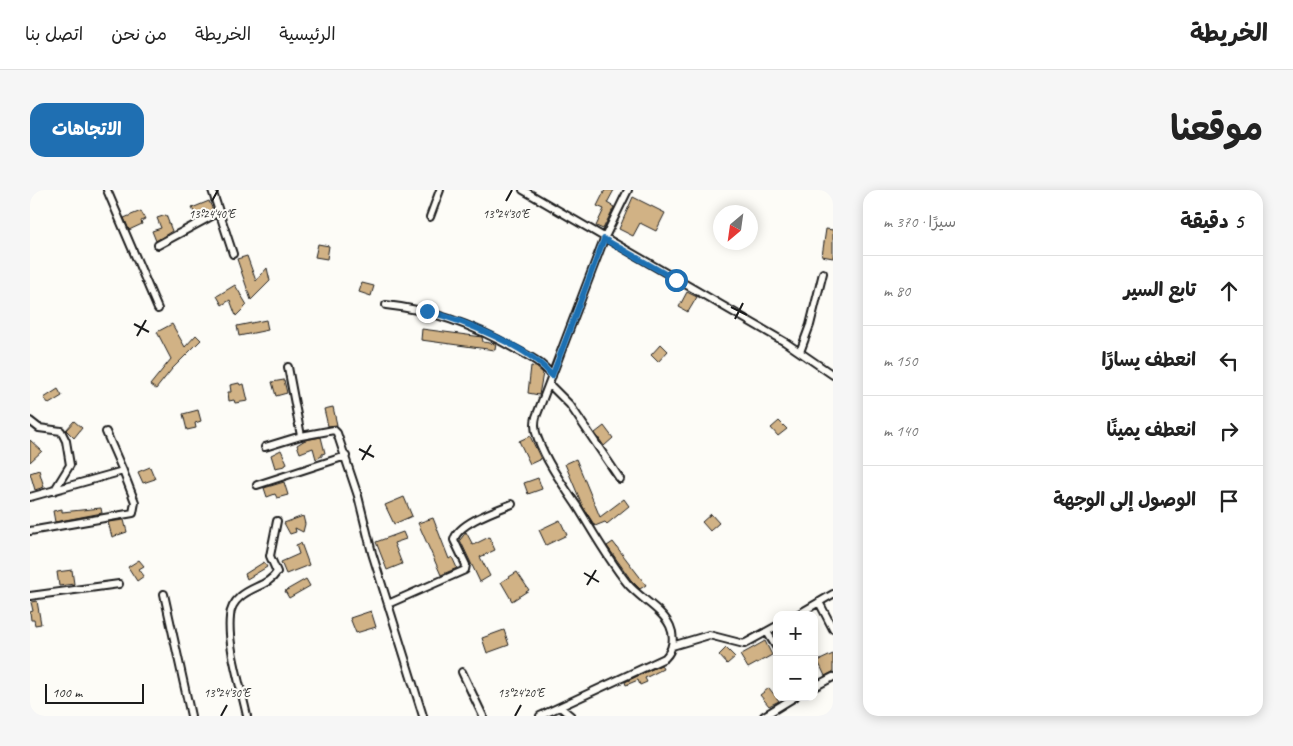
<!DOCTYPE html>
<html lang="ar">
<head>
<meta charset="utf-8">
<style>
	:root { --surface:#fff; --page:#f6f6f6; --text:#222; --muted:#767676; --line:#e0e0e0; --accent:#1f6fb2 }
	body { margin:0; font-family:Caveat,"Playpen Sans Arabic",sans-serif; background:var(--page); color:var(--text); direction:rtl }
	.controls { position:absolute; right:15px; bottom:15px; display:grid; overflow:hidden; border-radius:10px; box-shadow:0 2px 12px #0003 }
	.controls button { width:45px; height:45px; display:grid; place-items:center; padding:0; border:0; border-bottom:1px solid var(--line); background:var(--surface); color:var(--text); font:25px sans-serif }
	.compass { position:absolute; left:683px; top:15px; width:45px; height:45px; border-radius:50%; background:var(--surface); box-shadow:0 2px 12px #0003; rotate:209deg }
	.scale { position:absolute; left:15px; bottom:12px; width:99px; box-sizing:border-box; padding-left:5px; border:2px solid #1c1c1c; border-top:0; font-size:14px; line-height:18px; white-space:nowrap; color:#1c1c1c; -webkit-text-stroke:4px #fdfcf7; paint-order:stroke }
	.stop { position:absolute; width:15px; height:15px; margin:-11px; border:4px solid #1f6fb2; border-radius:50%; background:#fff }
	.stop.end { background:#1f6fb2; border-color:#fff; box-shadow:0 1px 5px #0008 }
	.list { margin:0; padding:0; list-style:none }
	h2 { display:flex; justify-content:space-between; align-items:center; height:65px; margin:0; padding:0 20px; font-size:21px }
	h2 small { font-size:16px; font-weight:400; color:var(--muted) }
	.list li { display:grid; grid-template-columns:32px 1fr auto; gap:15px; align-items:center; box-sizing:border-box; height:70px; padding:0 20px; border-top:1px solid var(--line) }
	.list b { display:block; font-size:19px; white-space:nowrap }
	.list em { font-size:16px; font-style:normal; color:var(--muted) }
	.icon { flex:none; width:28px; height:28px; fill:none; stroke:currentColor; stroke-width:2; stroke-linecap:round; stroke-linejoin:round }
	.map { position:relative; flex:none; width:803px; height:526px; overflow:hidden; direction:ltr; border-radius:15px }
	header { display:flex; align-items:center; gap:30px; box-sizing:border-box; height:70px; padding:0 25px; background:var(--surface); border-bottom:1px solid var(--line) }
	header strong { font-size:24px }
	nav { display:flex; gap:28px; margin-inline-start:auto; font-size:18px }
	.intro { display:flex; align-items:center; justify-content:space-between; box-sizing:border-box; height:120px; padding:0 30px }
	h1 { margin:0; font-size:35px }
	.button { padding:12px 22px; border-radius:15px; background:var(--accent); color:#fff; font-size:18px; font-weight:700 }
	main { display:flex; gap:30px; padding:0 30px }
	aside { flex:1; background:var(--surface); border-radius:15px; box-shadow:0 2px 12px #0003 }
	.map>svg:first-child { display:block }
	.building { fill:#d1b285; stroke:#1c1c1c }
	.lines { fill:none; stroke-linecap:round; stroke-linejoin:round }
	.street-casing { stroke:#1c1c1c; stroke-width:10 }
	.street { stroke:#fdfcf7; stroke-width:6 }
	.route { stroke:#1f6fb2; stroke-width:6 }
	.ticks { fill:none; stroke:#1c1c1c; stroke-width:2 }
	.ticks-label { font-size:12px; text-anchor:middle; fill:#1c1c1c; stroke:#fdfcf7; stroke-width:4; stroke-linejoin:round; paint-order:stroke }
</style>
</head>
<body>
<header>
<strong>الخريطة</strong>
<nav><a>الرئيسية</a><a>الخريطة</a><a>من نحن</a><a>اتصل بنا</a></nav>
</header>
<div class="intro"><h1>موقعنا</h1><a class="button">الاتجاهات</a></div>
<main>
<aside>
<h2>5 دقيقة<small>سيرًا · 370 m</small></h2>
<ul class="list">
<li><svg class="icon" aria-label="ahead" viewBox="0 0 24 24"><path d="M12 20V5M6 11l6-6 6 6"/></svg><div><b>تابع السير</b></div><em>80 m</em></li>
<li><svg class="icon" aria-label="left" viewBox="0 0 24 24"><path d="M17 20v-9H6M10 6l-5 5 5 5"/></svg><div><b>انعطف يسارًا</b></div><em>150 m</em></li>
<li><svg class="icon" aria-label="right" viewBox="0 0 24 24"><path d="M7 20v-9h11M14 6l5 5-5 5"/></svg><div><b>انعطف يمينًا</b></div><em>140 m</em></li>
<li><svg class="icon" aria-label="arrive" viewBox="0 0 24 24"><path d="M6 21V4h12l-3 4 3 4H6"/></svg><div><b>الوصول إلى الوجهة</b></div></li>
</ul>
</aside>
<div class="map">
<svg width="803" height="526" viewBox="0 0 803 526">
	<rect width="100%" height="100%" fill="#fdfcf7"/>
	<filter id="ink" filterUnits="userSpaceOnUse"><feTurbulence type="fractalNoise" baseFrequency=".02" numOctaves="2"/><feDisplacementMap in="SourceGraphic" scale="10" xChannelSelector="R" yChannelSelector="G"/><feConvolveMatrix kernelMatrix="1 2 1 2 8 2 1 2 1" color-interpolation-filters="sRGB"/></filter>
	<g filter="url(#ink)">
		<!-- building -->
		<path class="building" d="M575,0H584L577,13L584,17L573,39L566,36L574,19L567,16Z
			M603,7L635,23L626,41L610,33L603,46L589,39Z
			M179,11L183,20L167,28L162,18Z
			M111,21L115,29L111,31L112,34L99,40L94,28Z
			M136,25L142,41L126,51L122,41L131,38L127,28Z
			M796,39L803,40V68L792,66Z
			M288,54L299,56L297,69L285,67Z
			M217,66L226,91L237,78L240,91L221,110L207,69Z
			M332,93L344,96L341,106L329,102Z
			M205,95L217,115L206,126L200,110L192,115L187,106Z
			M657,102L667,107L658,122L649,117Z
			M236,130L238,140L209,146L207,136Z
			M142,134L155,157L166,145L171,150L142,179L126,199L120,195L141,169L127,142Z
			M392,139L452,147L453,152L466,154L465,160L391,150Z
			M631,154L638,161L628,172L621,165Z
			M501,176L506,177L513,183L509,205L498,203Z
			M254,190L257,203L246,206L242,192Z
			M209,193L210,195L214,194L218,211L205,213L204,210L199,211L198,202H201L200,195Z
			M28,199L32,206L19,214L14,208Z
			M303,217L307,235L298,236L294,219Z
			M168,220L171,231L165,233L166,238L157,240L153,224Z
			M44,231L52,238L44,248L36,240Z
			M749,231L757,239L748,246L741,238Z
			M574,236L583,248L574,256L565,243Z
			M500,246L511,269L500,274L489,251Z
			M291,247L295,263L292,264V266L286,269L283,258L270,263L267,255L275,250Z
			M0,250L12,261L0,272Z
			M251,260L257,273L255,276L245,278L241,265Z
			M546,269L570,327L594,309L599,316L577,334L575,332L565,336L553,317L535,274Z
			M120,277L125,289L113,293L108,282Z
			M9,280L14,297L5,300L0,283Z
			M508,288L512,299L498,304L494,293Z
			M254,292L258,305L247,308L245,304L237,307L234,298Z
			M374,307L382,326L364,334L355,315Z
			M71,318L72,323L25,332L23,321L32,319V322Z
			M681,324L689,333L680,341L672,332Z
			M273,326L275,334L273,342L265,338L266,342L260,344L254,333Z
			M403,328L419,369L422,367L427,378L411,385L388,333Z
			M94,330L97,342L82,347L78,332Z
			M530,330L537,345L516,355L509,340Z
			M373,342L376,349L364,353L372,374L357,380L346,352Z
			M436,342L443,355L459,347L465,360L450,367L460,386L450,392L430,350Z
			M583,352L616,395L610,399L601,390L577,356Z
			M271,353L279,375L256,384L251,372L269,364L266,355Z
			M109,370L114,376L109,379L114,386L107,391L98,377Z
			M234,372L237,377L217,389L215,384Z
			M42,380L44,394L29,396L27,382Z
			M487,382L499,400L482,411L471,392Z
			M276,389L280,396L259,408L255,401Z
			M7,411L11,434L5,435L4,430H1L0,422L3,421L1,412Z
			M341,421L346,437L326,443L320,428Z
			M474,440L479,455L457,463L452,448Z
			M735,451L742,465L718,478L710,465Z
			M696,458L705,467L697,474L689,465Z
			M803,464V482L795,486L788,471Z
			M631,475L633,479L615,488L617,492L610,495L608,490L596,495L595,492Z
			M739,498L749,511L739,516L730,505Z"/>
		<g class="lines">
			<!-- street casing -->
			<g class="street-casing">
				<path id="street" d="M77,0L128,119
					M182,0L203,64
					M493,0L755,152L803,185
					M400,27L410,0
					M128,55L189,22
					M356,115C403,120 444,135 485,159C499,166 513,173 522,186
					M770,162L780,135L793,83
					M258,177L271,246
					M519,194L540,215L590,289
					M0,231L9,238L31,241L36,251L40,275L24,301
					M235,257L271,246L304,240L307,243L328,306L342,363L393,526
					M227,295L316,266
					M0,307L93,281L76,242
					M0,341L103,323L105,312L93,281
					M134,404L161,526
					M0,406L89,394
					M789,412L803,439
					M358,414L435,380L436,375L424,350C428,333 467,320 482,314
					M767,425L803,404
					M737,442L747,458
					M642,456L679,445L714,454L747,436
					M432,482L453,526
					M784,497L803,487
					M530,517L541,526
					M217,526C211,497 197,456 200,427C200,420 204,412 210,407C222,396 238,396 247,382L240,366L247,331
					M510,526L635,468C643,460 645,447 640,436C632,419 609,408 597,393C578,369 563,342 547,316C533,295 517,273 508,249C505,242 504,235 506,227L574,49L598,0
					M734,526L765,507"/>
			</g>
			<!-- street -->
			<use href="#street" class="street"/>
		</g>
	</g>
	<g class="lines" filter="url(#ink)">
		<!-- route -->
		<path class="route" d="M397,121C431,130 501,157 522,186L574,49L646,90"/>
	</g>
	<!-- ticks -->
	<path class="ticks" d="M182,11L188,0M476,11L482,0M701,117L717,125M705,129L713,113M104,134L119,142M107,146L116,130M329,259L344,267M332,270L341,255M554,383L569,392M557,395L566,380M191,526L197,515M485,526L491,515"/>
	<g class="ticks-label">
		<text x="182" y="28">13°24'40"E</text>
		<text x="476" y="28">13°24'30"E</text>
		<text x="197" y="507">13°24'30"E</text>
		<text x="491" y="507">13°24'20"E</text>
	</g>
</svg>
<div class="controls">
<button>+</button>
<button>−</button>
</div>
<svg class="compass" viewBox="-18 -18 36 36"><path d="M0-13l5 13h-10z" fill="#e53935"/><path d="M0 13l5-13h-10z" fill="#767676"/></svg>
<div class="scale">100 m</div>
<div class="stop" style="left:646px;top:90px"></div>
<div class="stop end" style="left:397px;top:121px"></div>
</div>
</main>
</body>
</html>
